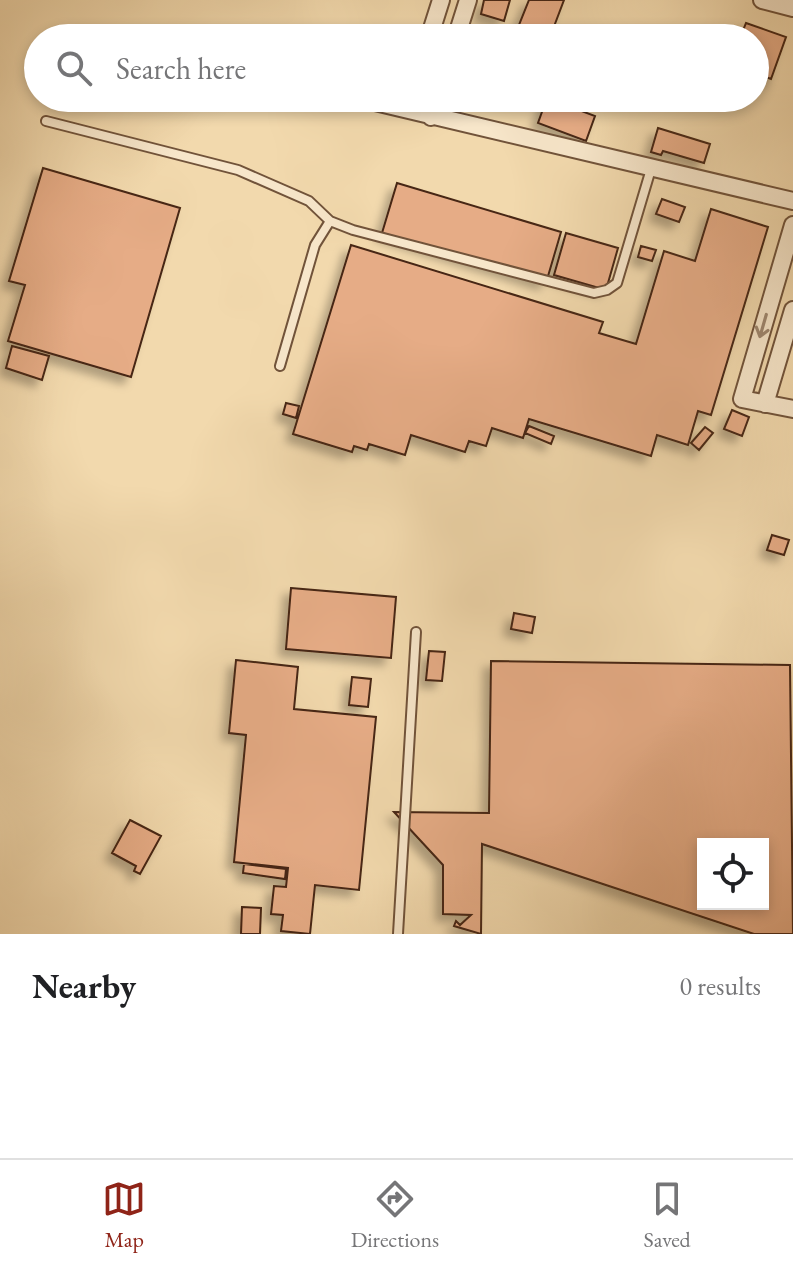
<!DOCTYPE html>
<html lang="en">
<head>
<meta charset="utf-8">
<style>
	:root { --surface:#fff; --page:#f2f2f2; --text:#202124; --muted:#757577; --line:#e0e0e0; --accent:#8f2418 }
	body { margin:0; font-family:"EB Garamond",serif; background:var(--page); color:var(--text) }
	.controls { position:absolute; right:24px; bottom:24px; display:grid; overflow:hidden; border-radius:0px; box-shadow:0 4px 12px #0003 }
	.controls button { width:72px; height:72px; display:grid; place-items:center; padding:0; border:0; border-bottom:2px solid var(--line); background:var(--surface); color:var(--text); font:40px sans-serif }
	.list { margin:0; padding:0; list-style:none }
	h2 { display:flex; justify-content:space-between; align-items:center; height:104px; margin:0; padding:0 32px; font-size:34px }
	h2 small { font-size:26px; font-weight:400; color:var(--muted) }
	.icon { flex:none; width:44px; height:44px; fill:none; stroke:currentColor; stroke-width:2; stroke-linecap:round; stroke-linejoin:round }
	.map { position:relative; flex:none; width:793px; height:934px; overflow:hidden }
	.search { position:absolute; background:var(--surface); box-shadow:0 4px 12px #0003; left:24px; right:24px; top:24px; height:88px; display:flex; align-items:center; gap:20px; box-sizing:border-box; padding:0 28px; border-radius:44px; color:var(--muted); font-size:30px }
	.sheet { height:224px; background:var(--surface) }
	nav { display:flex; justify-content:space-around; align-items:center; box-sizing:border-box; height:112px; border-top:2px solid var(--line); background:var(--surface); font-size:22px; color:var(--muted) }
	nav a { display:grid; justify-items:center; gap:4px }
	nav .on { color:var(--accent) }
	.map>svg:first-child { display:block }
	.building { fill:#e6ac86; stroke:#462613; stroke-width:2; fill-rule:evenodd; filter:url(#shadow) }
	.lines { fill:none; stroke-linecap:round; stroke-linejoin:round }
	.service-casing { stroke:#71533a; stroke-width:12 }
	.minor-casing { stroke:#71533a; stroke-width:20 }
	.service { stroke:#f7e6ca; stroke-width:8 }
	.minor { stroke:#f7e6ca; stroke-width:16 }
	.oneway { stroke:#9e866e }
</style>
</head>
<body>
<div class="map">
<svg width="793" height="934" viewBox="0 0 793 934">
	<defs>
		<filter id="shadow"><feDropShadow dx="-7" dy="7" stdDeviation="4" flood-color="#0004"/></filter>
	</defs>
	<rect width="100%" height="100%" fill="#f2d9ad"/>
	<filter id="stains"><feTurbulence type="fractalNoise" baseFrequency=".0025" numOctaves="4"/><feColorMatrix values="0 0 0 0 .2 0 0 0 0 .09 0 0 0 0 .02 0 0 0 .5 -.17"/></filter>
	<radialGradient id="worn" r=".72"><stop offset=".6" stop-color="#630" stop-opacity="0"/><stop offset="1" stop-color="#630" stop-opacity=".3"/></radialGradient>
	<!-- building -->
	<path class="building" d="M484,0H510L504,21L481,14Z
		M529,0H564L550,37L519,25Z
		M746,23L786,37L771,79L755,73V38H740Z
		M547,98L595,116L586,141L538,123Z
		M658,128L710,144L704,163L663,151L661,155L651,152Z
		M43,168L180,208L131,377L8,341L25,285L9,281Z
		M397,183L561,232L546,283L382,233Z
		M662,199L685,207L679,222L656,214Z
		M711,209L768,227L711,415L698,411L688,445L657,435L651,456L529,419L523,438L492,428L486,446L469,441L465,452L411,435L405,455L369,444L367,450L354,446L352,452L293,434L351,245L603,322L599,333L636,344L664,251L695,261Z
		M566,233L618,248L606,290L554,275Z
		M641,246L656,250L652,261L638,257Z
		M12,346L49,356L42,380L6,368Z
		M286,403L299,406L296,418L283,414Z
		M732,410L749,417L742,436L724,429Z
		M529,426L554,436L551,444L525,433Z
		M705,427L713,433L699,450L691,443Z
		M772,535L789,540L784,555L767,550Z
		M291,588L396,597L391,658L286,649Z
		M514,613L535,617L532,633L511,629Z
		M429,651L445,652L442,681L426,680Z
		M236,660L298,667L294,709L376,717L359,890L315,885L310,934L281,931L283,915L271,914L274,886L286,887L288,868L234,862L246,735L229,733Z
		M491,661L790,665L793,934H754L482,844L481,934L454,926L456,921L460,925L471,915L443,914V865L394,812L489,813ZM703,844H763V904H703Z
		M352,677L371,679L368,707L349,705Z
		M130,820L161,836L140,874L134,871L136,866L112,853Z
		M244,864L286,869L285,879L243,873Z
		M242,907L261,908L260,934H241Z"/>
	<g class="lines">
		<!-- service casing -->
		<g class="service-casing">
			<path id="service" d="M46,121L238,170L309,201L330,221L353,230L594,293L607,290L617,283L651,169
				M280,366L315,245L330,221
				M398,934L416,632"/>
		</g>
		<!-- minor casing -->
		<g class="minor-casing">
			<path id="minor" d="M762,0L793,8
				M429,38L441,0
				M456,38L468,0
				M375,102L793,201
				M431,117L437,98
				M793,225L742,399L793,409
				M765,404L793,310"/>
		</g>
		<!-- service -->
		<use href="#service" class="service"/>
		<!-- minor -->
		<use href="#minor" class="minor"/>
	</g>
	<!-- one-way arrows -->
	<defs><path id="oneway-shaft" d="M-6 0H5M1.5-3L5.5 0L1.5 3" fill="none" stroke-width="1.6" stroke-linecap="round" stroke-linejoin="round" transform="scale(2)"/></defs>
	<use class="oneway" href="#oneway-shaft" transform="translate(763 326) rotate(106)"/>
	<rect width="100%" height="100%" filter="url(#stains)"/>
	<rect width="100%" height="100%" fill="url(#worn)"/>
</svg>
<div class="controls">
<button><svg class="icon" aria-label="locate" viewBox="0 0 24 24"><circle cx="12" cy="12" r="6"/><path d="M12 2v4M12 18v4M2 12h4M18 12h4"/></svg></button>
</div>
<div class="search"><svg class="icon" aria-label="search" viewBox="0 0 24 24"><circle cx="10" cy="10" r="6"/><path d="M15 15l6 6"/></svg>Search here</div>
</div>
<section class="sheet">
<h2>Nearby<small>0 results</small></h2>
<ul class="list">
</ul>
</section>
<nav>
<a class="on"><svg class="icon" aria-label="map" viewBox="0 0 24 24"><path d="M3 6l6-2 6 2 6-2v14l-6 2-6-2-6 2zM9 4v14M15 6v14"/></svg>Map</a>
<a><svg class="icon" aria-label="directions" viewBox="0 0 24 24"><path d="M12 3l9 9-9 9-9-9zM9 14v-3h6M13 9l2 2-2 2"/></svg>Directions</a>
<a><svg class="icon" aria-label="saved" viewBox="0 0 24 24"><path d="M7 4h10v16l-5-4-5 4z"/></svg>Saved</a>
</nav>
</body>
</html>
